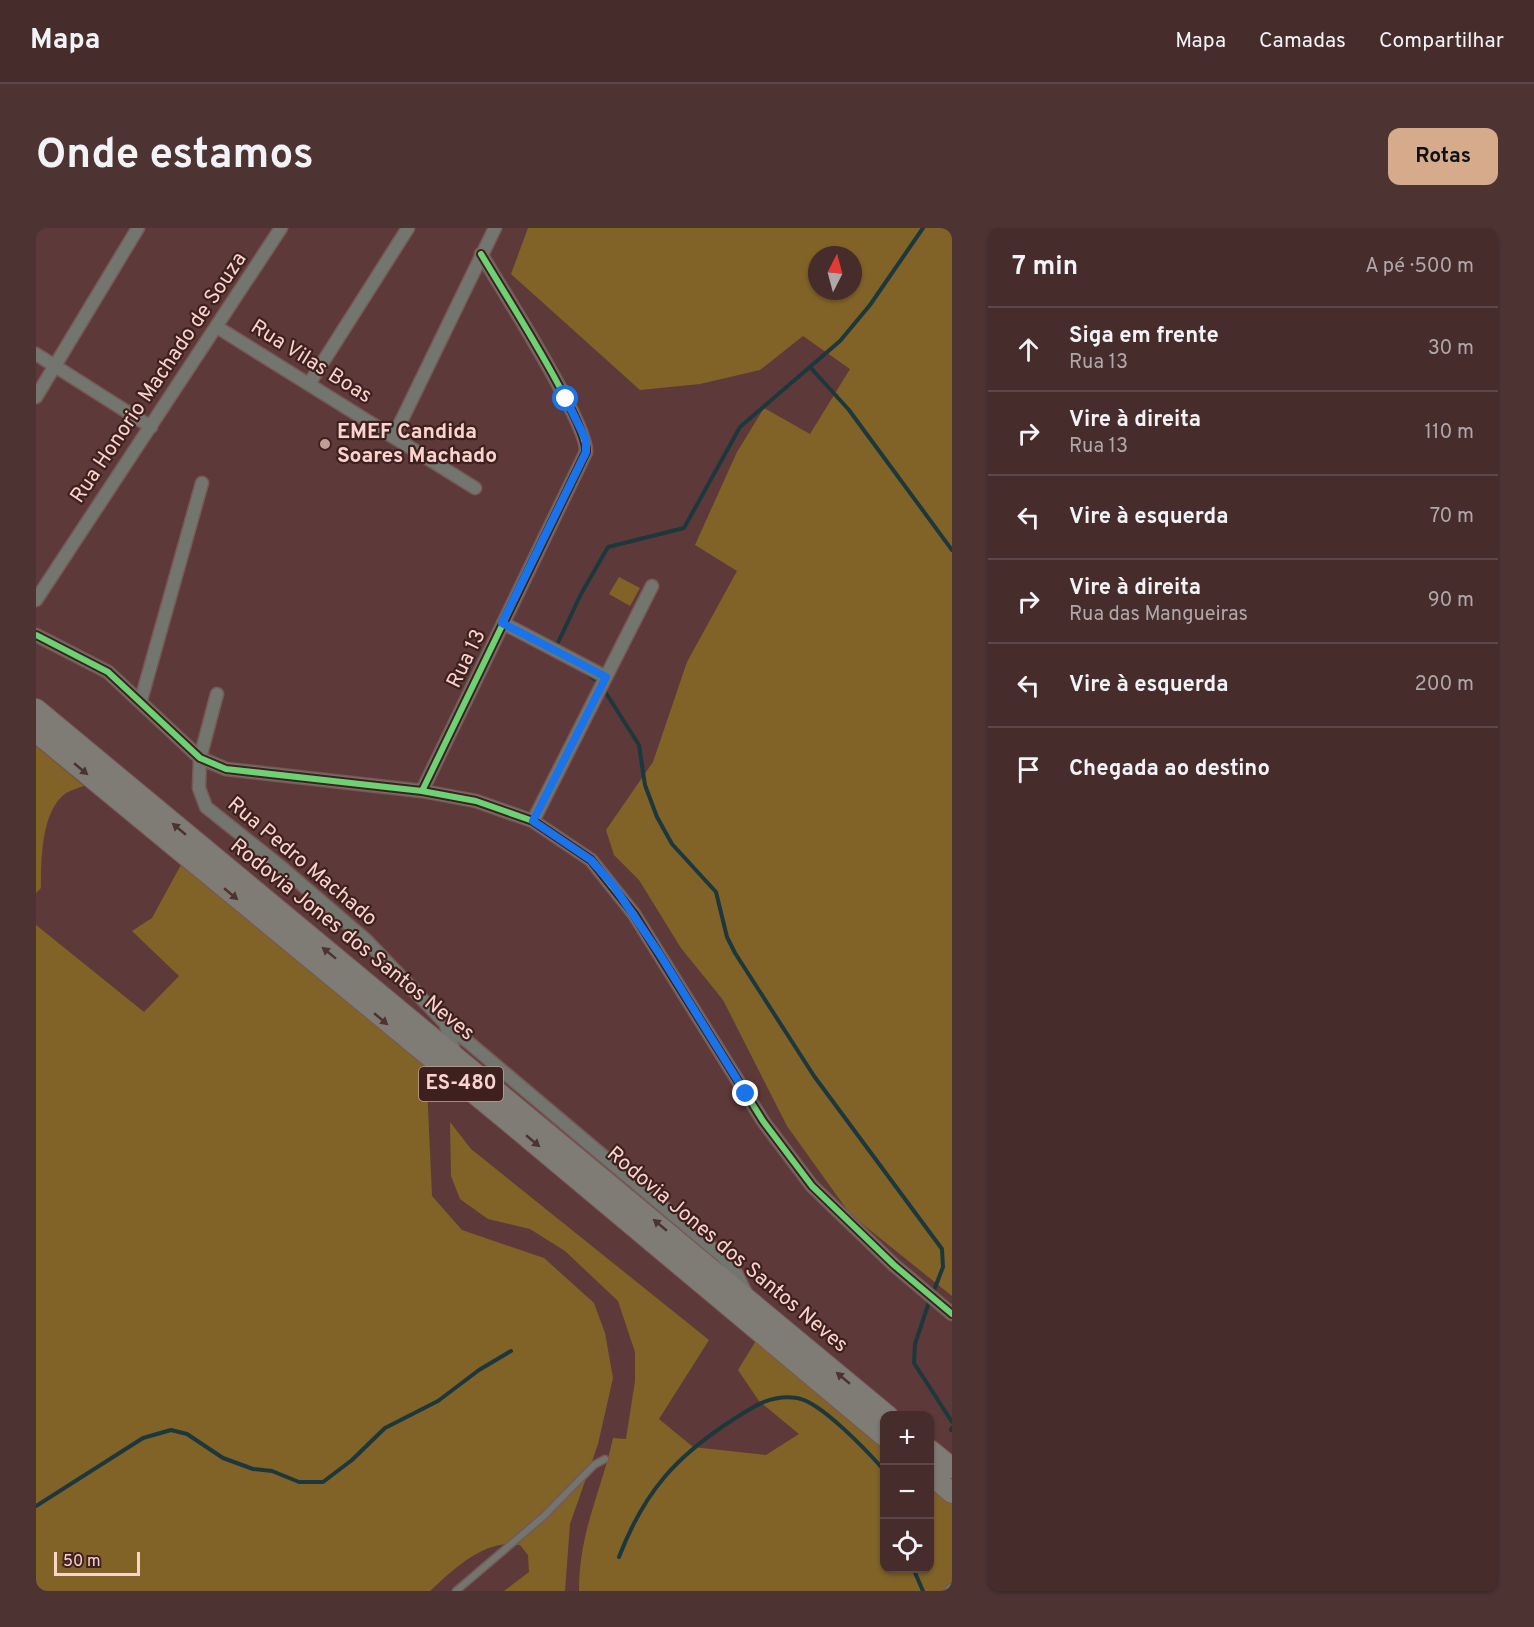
<!DOCTYPE html>
<html lang="pt">
<head>
<meta charset="utf-8">
<style>
	:root { --surface:#462c2b; --page:#4d3433; --text:#f1f3f6; --muted:#b0a7a9; --line:#5e4847; --accent:#d6ab8b }
	body { margin:0; font-family:Overpass,sans-serif; background:var(--page); color:var(--text) }
	.controls { position:absolute; right:18px; bottom:18px; display:grid; overflow:hidden; border-radius:12px; box-shadow:0 2px 4px #0004 }
	.controls button { width:54px; height:54px; display:grid; place-items:center; padding:0; border:0; border-bottom:2px solid var(--line); background:var(--surface); color:var(--text); font:30px sans-serif }
	.compass { position:absolute; left:772px; top:18px; width:54px; height:54px; border-radius:50%; background:var(--surface); box-shadow:0 2px 4px #0004; rotate:6deg }
	.scale { position:absolute; left:18px; bottom:15px; width:86px; box-sizing:border-box; padding-left:6px; border:3px solid #fbd3ce; border-top:0; font-size:16px; line-height:21px; white-space:nowrap; color:#fbd3ce; -webkit-text-stroke:4px #3e211e; paint-order:stroke }
	.stop { position:absolute; width:18px; height:18px; margin:-14px; border:4px solid #1a73e8; border-radius:50%; background:#fff }
	.stop.end { background:#1a73e8; border-color:#fff; box-shadow:0 2px 6px #0008 }
	.list { margin:0; padding:0; list-style:none }
	h2 { display:flex; justify-content:space-between; align-items:center; height:78px; margin:0; padding:0 24px; font-size:26px }
	h2 small { font-size:20px; font-weight:400; color:var(--muted) }
	.list li { display:grid; grid-template-columns:39px 1fr auto; gap:18px; align-items:center; box-sizing:border-box; height:84px; padding:0 24px; border-top:2px solid var(--line) }
	.list b { display:block; font-size:22px; white-space:nowrap }
	.list p { margin:0; font-size:20px; white-space:nowrap; color:var(--muted) }
	.list em { font-size:20px; font-style:normal; color:var(--muted) }
	.icon { flex:none; width:33px; height:33px; fill:none; stroke:currentColor; stroke-width:2; stroke-linecap:round; stroke-linejoin:round }
	.map { position:relative; flex:none; width:916px; height:1363px; overflow:hidden; border-radius:12px }
	header { display:flex; align-items:center; gap:36px; box-sizing:border-box; height:84px; padding:0 30px; background:var(--surface); border-bottom:2px solid var(--line) }
	header strong { font-size:28px }
	nav { display:flex; gap:33px; margin-inline-start:auto; font-size:21px }
	.intro { display:flex; align-items:center; justify-content:space-between; box-sizing:border-box; height:144px; padding:0 36px }
	h1 { margin:0; font-size:42px }
	.button { padding:15px 27px; border-radius:12px; background:var(--accent); color:#111; font-size:21px; font-weight:700 }
	main { display:flex; gap:36px; padding:0 36px }
	aside { flex:1; background:var(--surface); border-radius:12px; box-shadow:0 2px 4px #0004 }
	.map>svg:first-child { display:block }
	.green { fill:#816328; fill-rule:evenodd }
	.lines { fill:none; stroke-linecap:round; stroke-linejoin:round }
	.stream { stroke:#1d383c; stroke-width:4 }
	.lane-casing { stroke:#775856; stroke-width:9 }
	.street-casing { stroke:#775856; stroke-width:15 }
	.primary-casing { stroke:#775856; stroke-width:22 }
	.lane { stroke:#73766e; stroke-width:6 }
	.street { stroke:#73766e; stroke-width:12 }
	.primary { stroke:#7e7c74; stroke-width:20 }
	.cycleway-casing { stroke:#3e211e; stroke-width:10 }
	.cycleway { stroke:#6cd273; stroke-width:6 }
	.oneway { fill:#4b332f }
	.route { stroke:#1a73e8; stroke-width:8 }
	.poi-dot { fill:#c49d9a; stroke:#3e211e; stroke-width:2 }
	.labels { text-anchor:middle; dominant-baseline:central; stroke-width:4.5; stroke-linejoin:round; paint-order:stroke }
	.shield { fill:#3e211e; stroke:#c29e99; stroke-width:1.5 }
	.shield-label { font-size:20px; font-weight:bold; fill:#fbd3ce }
	.street-label { font-size:21px; fill:#fbd3ce; stroke:#3e211e }
	.poi-label { font-size:21px; font-weight:bold; fill:#fbd3ce; stroke:#3e211e; text-anchor:start }
</style>
</head>
<body>
<header>
<strong>Mapa</strong>
<nav><a>Mapa</a><a>Camadas</a><a>Compartilhar</a></nav>
</header>
<div class="intro"><h1>Onde estamos</h1><a class="button">Rotas</a></div>
<main>
<div class="map">
<svg width="916" height="1363" viewBox="0 0 916 1363">
	<rect width="100%" height="100%" fill="#5d3a39"/>
	<!-- green -->
	<path class="green" d="M492,0H916V1068L814,986L751,898L687,772L645,720L603,652L578,627L570,602L617,534L651,434L701,343L659,317L701,224L728,180L774,206L814,141L767,108L724,142L664,156L604,162L475,46ZM781,27H817V63H781Z
		M583,349L604,360L594,378L573,366Z
		M0,518L48,558C42,560 35,562 30,565C5,583 5,632 5,660L0,665Z
		M146,635L390,835L396,968L426,1002L508,1030L558,1075L569,1105L577,1150L562,1216L534,1296L529,1363H468L493,1344L492,1327L484,1317C449,1310 418,1341 394,1363H0V697L108,784L143,748L96,703L116,690Z
		M414,894L435,921L673,1112L623,1191L657,1219L730,1227L763,1206L723,1173L702,1142L721,1111L848,1219V1340H894V1256L916,1274V1363H543C543,1303 565,1265 577,1210L590,1211L599,1153V1124L582,1073L529,1023L494,1001L452,991L424,971L415,948Z"/>
	<g class="lines">
		<!-- stream -->
		<path class="stream" d="M774,139L813,182L916,322
			M519,421L545,366L572,319L648,300L704,199L804,113L834,77L887,0
			M549,444L562,454
			M568,462L603,517L609,557L621,589L636,616L680,664L691,709L699,725L778,848L906,1021L907,1039L897,1065
			M893,1074L879,1116L878,1135L916,1194
			M915,1202L916,1200
			M0,1278L107,1210L135,1202L151,1206L187,1230L217,1241L236,1243L263,1254H287L316,1232L349,1200L402,1173L443,1142L475,1123
			M583,1329C608,1264 640,1228 698,1191C718,1178 736,1166 761,1170C784,1173 832,1224 848,1242
			M877,1340L887,1363"/>
		<!-- lane casing -->
		<g class="lane-casing">
			<path id="lane" d="M420,1363L508,1288L558,1237L569,1231"/>
		</g>
		<!-- street casing -->
		<g class="street-casing">
			<path id="street" d="M181,99L439,260
				M0,126L115,199
				M273,156L372,0
				M0,169L102,0
				M358,208L459,0
				M0,372L245,0
				M467,395L570,449
				M0,407L72,444L164,530L190,541L386,563L440,573L497,593L555,632L598,686L727,893L776,958L858,1037L916,1086
				M181,466L164,530L163,560L170,579L244,638L329,711L409,795L420,828
				M105,472L166,255
				M386,563L550,224C553,197 464,58 445,26
				M497,593L616,358
				M412,797L687,1029L699,1043L710,1065
				M915,1363L916,1362"/>
		</g>
		<!-- primary casing -->
		<g class="primary-casing">
			<path id="primary" d="M0,481L852,1188
				M0,504L473,894L848,1208
				M894,1222L916,1240
				M894,1246L916,1265"/>
		</g>
		<!-- lane -->
		<use href="#lane" class="lane"/>
		<!-- street -->
		<use href="#street" class="street"/>
		<!-- primary -->
		<use href="#primary" class="primary"/>
		<!-- cycleway casing -->
		<g class="cycleway-casing">
			<path id="cycleway" d="M0,407L72,444L164,530L190,541L386,563L440,573L497,593L555,632L598,686L727,893L776,958L858,1037L916,1086
				M386,563L550,224C553,197 464,58 445,26"/>
		</g>
		<!-- cycleway -->
		<use href="#cycleway" class="cycleway"/>
	</g>
	<!-- one-way arrows -->
	<defs><path id="oneway-solid" d="M-6-.8H1V-3.2L6.5 0L1 3.2V.8H-6Z" transform="scale(1.5)"/></defs>
	<g class="oneway">
		<use href="#oneway-solid" transform="translate(45 541) rotate(40)"/>
		<use href="#oneway-solid" transform="translate(143 601) rotate(-140)"/>
		<use href="#oneway-solid" transform="translate(195 666) rotate(40)"/>
		<use href="#oneway-solid" transform="translate(293 725) rotate(-141)"/>
		<use href="#oneway-solid" transform="translate(345 791) rotate(40)"/>
		<use href="#oneway-solid" transform="translate(497 913) rotate(40)"/>
		<use href="#oneway-solid" transform="translate(624 997) rotate(-140)"/>
		<use href="#oneway-solid" transform="translate(807 1150) rotate(-140)"/>
	</g>
	<g class="lines">
		<!-- route -->
		<path class="route" d="M530,171L550,212V224L466,395L570,449L497,593L555,632L577,657L623,725L710,866"/>
	</g>
	<!-- markers -->
	<circle class="poi-dot" cx="289" cy="216" r="6"/>
	<g class="labels">
		<!-- shield labels -->
		<rect class="shield" x="383" y="839" width="84" height="34" rx="4.5"/>
		<g class="shield-label">
			<text x="425" y="856">ES-480</text>
		</g>
		<!-- street labels -->
		<g class="street-label">
			<text transform="translate(275 134) rotate(32)">Rua Vilas Boas</text>
			<text transform="translate(123 150) rotate(-56)">Rua Honorio Machado de Souza</text>
			<text transform="translate(431 431) rotate(-64)">Rua 13</text>
			<text transform="translate(266 634) rotate(40)">Rua Pedro Machado</text>
			<text transform="translate(316 712) rotate(39)">Rodovia Jones dos Santos Neves</text>
			<text transform="translate(691 1022) rotate(40)">Rodovia Jones dos Santos Neves</text>
		</g>
		<!-- poi labels -->
		<g class="poi-label">
			<text x="301" y="204">EMEF Candida<tspan x="301" dy="24">Soares Machado</tspan></text>
		</g>
	</g>
</svg>
<div class="controls">
<button>+</button>
<button>−</button>
<button><svg class="icon" aria-label="locate" viewBox="0 0 24 24"><circle cx="12" cy="12" r="6"/><path d="M12 2v4M12 18v4M2 12h4M18 12h4"/></svg></button>
</div>
<svg class="compass" viewBox="-18 -18 36 36"><path d="M0-13l5 13h-10z" fill="#e53935"/><path d="M0 13l5-13h-10z" fill="#b0a7a9"/></svg>
<div class="scale">50 m</div>
<div class="stop" style="left:530px;top:171px"></div>
<div class="stop end" style="left:710px;top:866px"></div>
</div>
<aside>
<h2>7 min<small>A pé · 500 m</small></h2>
<ul class="list">
<li><svg class="icon" aria-label="ahead" viewBox="0 0 24 24"><path d="M12 20V5M6 11l6-6 6 6"/></svg><div><b>Siga em frente</b><p>Rua 13</p></div><em>30 m</em></li>
<li><svg class="icon" aria-label="right" viewBox="0 0 24 24"><path d="M7 20v-9h11M14 6l5 5-5 5"/></svg><div><b>Vire à direita</b><p>Rua 13</p></div><em>110 m</em></li>
<li><svg class="icon" aria-label="left" viewBox="0 0 24 24"><path d="M17 20v-9H6M10 6l-5 5 5 5"/></svg><div><b>Vire à esquerda</b></div><em>70 m</em></li>
<li><svg class="icon" aria-label="right" viewBox="0 0 24 24"><path d="M7 20v-9h11M14 6l5 5-5 5"/></svg><div><b>Vire à direita</b><p>Rua das Mangueiras</p></div><em>90 m</em></li>
<li><svg class="icon" aria-label="left" viewBox="0 0 24 24"><path d="M17 20v-9H6M10 6l-5 5 5 5"/></svg><div><b>Vire à esquerda</b></div><em>200 m</em></li>
<li><svg class="icon" aria-label="arrive" viewBox="0 0 24 24"><path d="M6 21V4h12l-3 4 3 4H6"/></svg><div><b>Chegada ao destino</b></div></li>
</ul>
</aside>
</main>
</body>
</html>
